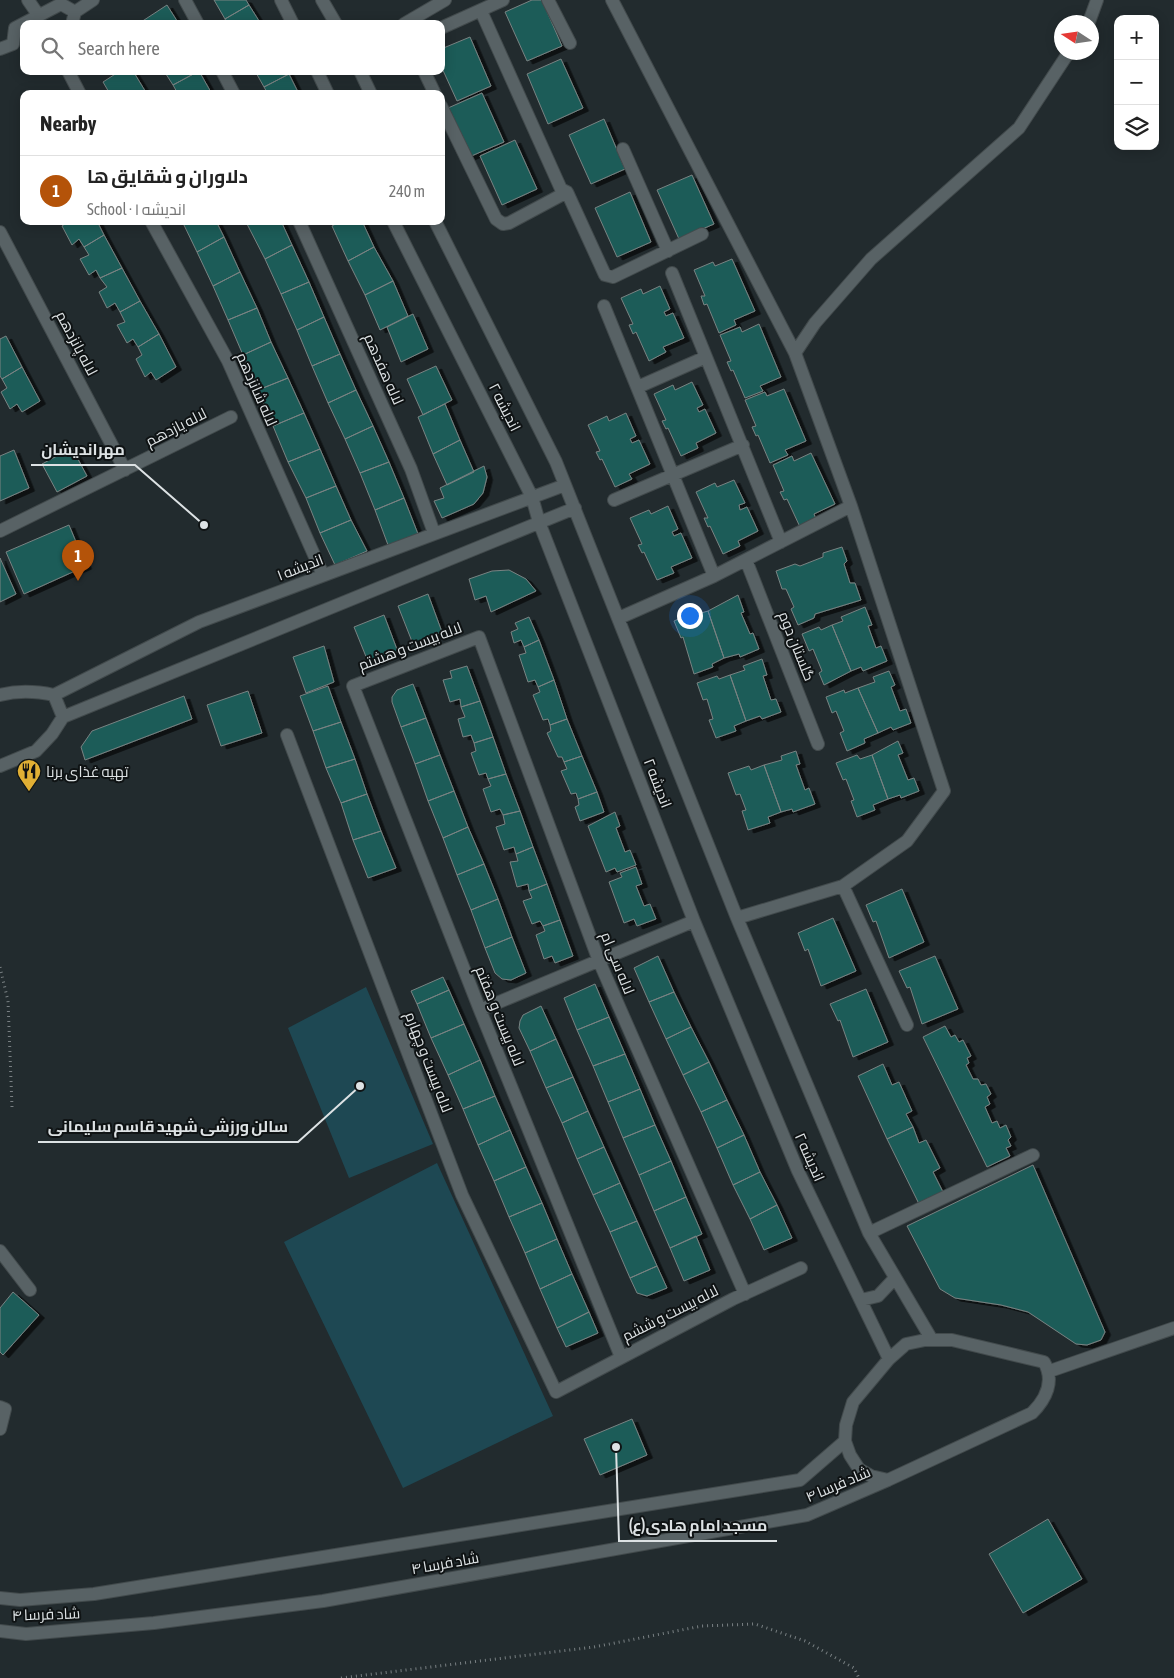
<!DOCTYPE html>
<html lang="en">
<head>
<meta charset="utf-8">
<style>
	:root { --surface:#fff; --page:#f6f6f6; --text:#222; --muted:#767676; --line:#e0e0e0; --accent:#b45309 }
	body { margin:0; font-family:"Asap Condensed",Cairo,sans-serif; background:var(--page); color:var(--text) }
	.controls { position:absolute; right:15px; top:15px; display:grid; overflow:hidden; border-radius:10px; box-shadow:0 2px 12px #0003 }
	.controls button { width:45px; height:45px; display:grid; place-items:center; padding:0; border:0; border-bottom:1px solid var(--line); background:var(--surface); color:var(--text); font:25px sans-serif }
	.compass { position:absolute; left:1054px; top:15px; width:45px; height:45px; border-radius:50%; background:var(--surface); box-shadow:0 2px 12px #0003; rotate:282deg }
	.you { position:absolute; left:689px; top:615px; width:18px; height:18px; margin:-12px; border:4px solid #fff; border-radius:50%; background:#1a73e8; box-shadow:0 0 0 8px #1a73e833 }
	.badge { display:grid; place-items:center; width:32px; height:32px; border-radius:50%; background:var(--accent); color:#fff; font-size:16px; font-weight:700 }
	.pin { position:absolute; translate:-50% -41px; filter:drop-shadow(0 1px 2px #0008) }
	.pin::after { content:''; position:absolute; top:26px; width:18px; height:15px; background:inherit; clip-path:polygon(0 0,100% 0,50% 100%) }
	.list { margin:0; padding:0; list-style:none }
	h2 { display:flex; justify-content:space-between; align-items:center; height:65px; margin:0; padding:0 20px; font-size:21px }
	h2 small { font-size:16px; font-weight:400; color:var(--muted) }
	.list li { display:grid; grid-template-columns:32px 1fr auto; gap:15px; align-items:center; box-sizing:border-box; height:70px; padding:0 20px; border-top:1px solid var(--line) }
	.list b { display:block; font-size:19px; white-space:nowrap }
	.list p { margin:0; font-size:16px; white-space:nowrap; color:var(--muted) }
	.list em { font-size:16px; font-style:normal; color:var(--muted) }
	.icon { flex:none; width:28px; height:28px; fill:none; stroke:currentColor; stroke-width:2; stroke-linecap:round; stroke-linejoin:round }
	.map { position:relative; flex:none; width:1174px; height:1678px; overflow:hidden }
	.search { position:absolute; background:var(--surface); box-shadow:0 2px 12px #0003; left:20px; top:20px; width:425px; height:55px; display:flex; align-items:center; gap:12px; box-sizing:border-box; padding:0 18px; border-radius:10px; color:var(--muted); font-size:19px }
	.panel { position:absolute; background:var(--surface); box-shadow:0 2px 12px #0003; left:20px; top:90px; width:425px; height:135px; border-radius:10px }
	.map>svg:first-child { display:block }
	.green { fill:#1e4853 }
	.building { fill:#1f5b59; stroke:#788382; filter:url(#shadow) }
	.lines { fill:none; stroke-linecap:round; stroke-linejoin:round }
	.minor-casing { stroke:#424a4c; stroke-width:14 }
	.path { stroke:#798083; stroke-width:3; stroke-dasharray:1 4; stroke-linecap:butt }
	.minor { stroke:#586265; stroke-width:12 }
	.labels { text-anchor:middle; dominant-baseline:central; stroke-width:4; stroke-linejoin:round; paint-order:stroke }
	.street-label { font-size:15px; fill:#dde2e4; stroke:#0f1314 }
	.poi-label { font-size:15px; fill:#dde2e4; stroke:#0f1314; text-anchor:start }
	.leader { fill:none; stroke:#dde2e4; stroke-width:2 }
	.callout-dot { fill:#dde2e4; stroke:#0f1314; stroke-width:2 }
	.callout-label { font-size:16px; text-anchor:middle; font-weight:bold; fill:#dde2e4; stroke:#0f1314; stroke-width:4; stroke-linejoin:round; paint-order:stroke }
</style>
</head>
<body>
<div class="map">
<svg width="1174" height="1678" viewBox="0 0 1174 1678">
	<defs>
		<filter id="shadow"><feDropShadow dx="5.5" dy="3" stdDeviation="0" flood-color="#0009"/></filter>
	</defs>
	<rect width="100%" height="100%" fill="#222b2e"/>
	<!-- green -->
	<path class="green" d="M366,987L433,1144L349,1178L288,1028Z
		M437,1163L553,1416L403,1488L284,1242Z"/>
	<!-- building -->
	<path class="building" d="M214,0H246L249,5L225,19Z
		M532,0H542L562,46L527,61L505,12Z
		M167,5L179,24H138Z
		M249,5L261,24H227L225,19Z
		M470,37L491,86L457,101L441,66V49Z
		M561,59L583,108L548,124L527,74Z
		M120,71H133L147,94H110L103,82Z
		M164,71H199L173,85Z
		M199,71L212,94H178L173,85Z
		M255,71H287L289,74L264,87Z
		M289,74L299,94H268L264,87Z
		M482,93L504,142L469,157L448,108Z
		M604,119L625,169L591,184L569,135Z
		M515,140L537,189L502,205L480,156Z
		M692,175L714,224L679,239L657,190Z
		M630,192L651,242L617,257L595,208Z
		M97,221L104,235L84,247L79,239L72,245L62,226L69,221Z
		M182,221H216L224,237L197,252Z
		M253,221H281L292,245L265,259L247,224Z
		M341,221H362L374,247L348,261L332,226Z
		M104,235L122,268L100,278L96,270L89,275L80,259L89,255L84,247Z
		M224,237L240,272L213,286L197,252Z
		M292,245L309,282L281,294L265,259Z
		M374,247L393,281L365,295L348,261Z
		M732,259L755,311L734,320L736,325L719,333L707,304L704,305L701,296H705L694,270L713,262L715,266Z
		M122,268L140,301L120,312L115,303L107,308L99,292L107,287L100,278Z
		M240,272L257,308L228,320L213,286Z
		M393,281L408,316L380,330L365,295Z
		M309,282L324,317L297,330L281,294Z
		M660,286L670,309L664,312L666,316L673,313L684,338L663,347L666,352L649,361L636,332L633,334L629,325L633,324L621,298L641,289L643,294Z
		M140,301L159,334L138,347L133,339L127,343L117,325L125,322L120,312Z
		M257,308L271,342L243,355L228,320Z
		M413,314L428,349L401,362L387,327Z
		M324,317L340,354L312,366L297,330Z
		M759,324L781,377L760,386L763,391L745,398L733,370L731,371L727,362L731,361L720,335L740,327L742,332Z
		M159,334L176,367L156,380L151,372L145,377L136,359L142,355L138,347Z
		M6,336L22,367L2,379L0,376V339Z
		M271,342L288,378L258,390L243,355Z
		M340,354L356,390L328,403L312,366Z
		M436,366L452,400L423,415L407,379Z
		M22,367L40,401L22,412L17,404L10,409L1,392L7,388L2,379Z
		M288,378L304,413L273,426L258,390Z
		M692,382L703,405L697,408L699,412L705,409L716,433L696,443L698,448L681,456L668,428L666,429L662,421L666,420L654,394L673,385L675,390Z
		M784,389L806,441L785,450L788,455L770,463L758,435L756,436L752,427L756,426L745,400L765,392L767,396Z
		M356,390L373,426L345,439L328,403Z
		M445,404L460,440L433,454L418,417Z
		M304,413L320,449L288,462L273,426Z
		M626,413L636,436L630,439L632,443L639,440L650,464L629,474L632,479L615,487L602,459L600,460L596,452L600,451L588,425L607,416L609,421Z
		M373,426L389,462L360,473L345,439Z
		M460,440L474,472L447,485L433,454Z
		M72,448L87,476L57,492L42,464Z
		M320,449L336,486L306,498L288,462Z
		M14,450L29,488L0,501V456Z
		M811,453L835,504L814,514L816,519L800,527L787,499L784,500L780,492L784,491L773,465L792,456L794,461Z
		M389,462L404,498L375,510L360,473Z
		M484,466L487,477L483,493L474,504L442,518L434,501L444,498L440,488Z
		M734,480L745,503L739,505L740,510L747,507L758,531L738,541L740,546L723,554L710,526L708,527L704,518H708L696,492L715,483L717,487Z
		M336,486L351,520L320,533L306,498Z
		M404,498L418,534L388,545L375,510Z
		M668,506L678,529L672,532L674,536L681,533L692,558L671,567L674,573L657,580L644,552L642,553L638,545L642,544L630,518L649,510L651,514Z
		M351,520L367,551L335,565L320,533Z
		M69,525L86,566L24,594L6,552Z
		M842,547L847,561L844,564L850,583H855L861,600L815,614L814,618L798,625L791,609L794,607L786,589H782L776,571L795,564L800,566L823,557V553Z
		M0,558L16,594L0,602Z
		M509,570L526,579L536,591L491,612L486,596L475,600L469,579L492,571Z
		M428,594L442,632L413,644L398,606Z
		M738,595L744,612L741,613L750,634L753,633L759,649L740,657L739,654L724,658L708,611Z
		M865,607L872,625L868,626L876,648L881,646L887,661L863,671L861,667L851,671L832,625L843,621L841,617Z
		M708,611L724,658L712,664L713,667L694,674L683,637L681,638L674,621L692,613L694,615Z
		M384,615L398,652L369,664L354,627Z
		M529,617L539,640L524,647L521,640L514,643L511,632L518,629L515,623Z
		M832,625L851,671L824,685L819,673L822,671L813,649L809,651L802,634L819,627L821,630Z
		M539,640L554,680L538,687L535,680L528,682L519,655L526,653L524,647Z
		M324,646L334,682L306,693L293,657Z
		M762,659L767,675L763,676L771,700L776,699L781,712L762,719L760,716L746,721L730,675L745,670L743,666Z
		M467,666L480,701L461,707L460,699L450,702L443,680L452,678L450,671Z
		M889,671L895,685L891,687L900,711L906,709L911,723L893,730L891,727L878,733L858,688L875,682L873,677Z
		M730,675L746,721L734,726L736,731L716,738L709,720L713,719L707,699L703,700L697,683L717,676L719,679Z
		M554,680L567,719L550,725L548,719L543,720L533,695L540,692L538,687Z
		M413,684L426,718L401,727L392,702V697L397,690Z
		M328,686L341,722L313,731L300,696Z
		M858,688L878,733L864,739L865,743L847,751L840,733L844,731L836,711L832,713L826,697L844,690L845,693Z
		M248,691L262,733L221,746L207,705Z
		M184,696L192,719L85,760L81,747L92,731Z
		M480,701L493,737L474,743L471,735L463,737L458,719L465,717L461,707Z
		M426,718L440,755L415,764L401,727Z
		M567,719L582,756L564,762L562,757H558L547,733L551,731L550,725Z
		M341,722L355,759L326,768L313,731Z
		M493,737L506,774L488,779L486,773L479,775L471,753L476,751L474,743Z
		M898,741L903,753L898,755L908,780L914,778L919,791L901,798L900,795L888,799L872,755Z
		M796,751L800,764L796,765L805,790L809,788L815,804L793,812L792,809L781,812L764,765L782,760L781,756Z
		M440,755L454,791L428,801L415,764Z
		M857,755L860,759L872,755L888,799L873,805L875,810L857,817L851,801L854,800L846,779L843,780L836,763Z
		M582,756L597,792L578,799L576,793L571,794L561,771L567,769L564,762Z
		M355,759L367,794L341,803L326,768Z
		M764,765L781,812L768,817L770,823L748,830L742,811L746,810L740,794L736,795L728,773L749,766L751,770Z
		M506,774L520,811L503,815L500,809L491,812L483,789L491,786L488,779Z
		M454,791L468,827L443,838L428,801Z
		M597,792L604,812L580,821L575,807L579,805L578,799Z
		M367,794L381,831L353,840L341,803Z
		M520,811L533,847L516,854L514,847L504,850L496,827L505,824L503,815Z
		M615,812L620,826L616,828L625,852L630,850L636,865L617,872L615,868L606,872L588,826Z
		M468,827L484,864L457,875L443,838Z
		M381,831L396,868L368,878L353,840Z
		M533,847L547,884L529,891L528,884L517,887L510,862L518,861L516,854Z
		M484,864L498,899L471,910L457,875Z
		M636,867L642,884L636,886L644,906L650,904L656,919L637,926L634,919L624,923L609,882L622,877L620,873Z
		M547,884L560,920L543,926L540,921L532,924L523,901L532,898L529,891Z
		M902,889L924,942L889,958L876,921L873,922L866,905Z
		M498,899L512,937L485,948L471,910Z
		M833,918L856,971L821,986L808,949L805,951L798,933Z
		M560,920L573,956L555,963L552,956L544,959L536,935L545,931L543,926Z
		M512,937L526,973L511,980L502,979L495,973L485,948Z
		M658,956L674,992L649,1002L634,968Z
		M935,956L958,1009L922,1024L910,987L907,988L899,971Z
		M443,977L449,990L417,1004L411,991Z
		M595,984L609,1017L577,1030L564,998Z
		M866,989L888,1042L853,1057L840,1020L838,1021L830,1004Z
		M449,990L464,1024L431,1038L417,1004Z
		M674,992L691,1027L666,1039L649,1002Z
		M541,1006L556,1039L530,1051L519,1028L520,1021L523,1015Z
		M609,1017L625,1054L593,1066L577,1030Z
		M464,1024L480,1060L448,1075L431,1038Z
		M945,1026L951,1037L955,1035L959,1042L963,1040L971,1056L967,1058L969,1063L966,1065L973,1079H978L981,1085L986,1084L991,1094L987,1097L990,1104L985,1107L992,1123L997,1121L1000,1128L1006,1125L1011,1137L1008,1140L1011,1146L1006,1148L1010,1156L987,1167L923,1037Z
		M691,1027L709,1062L683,1075L666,1039Z
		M556,1039L573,1077L546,1088L530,1051Z
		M625,1054L640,1089L608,1102L593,1066Z
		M480,1060L495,1096L463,1109L448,1075Z
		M709,1062L727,1100L701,1112L683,1075Z
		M883,1064L892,1085L899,1082L912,1111L906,1114L913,1127L887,1139L858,1076Z
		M573,1077L588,1111L562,1123L546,1088Z
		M640,1089L655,1125L623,1138L608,1102Z
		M495,1096L510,1130L478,1145L463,1109Z
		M727,1100L744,1135L717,1148L701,1112Z
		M588,1111L604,1147L577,1159L562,1123Z
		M655,1125L671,1161L639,1175L623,1138Z
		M913,1127L919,1143L926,1140L940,1168L933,1172L944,1194L920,1206L887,1139Z
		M510,1130L526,1167L494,1181L478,1145Z
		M744,1135L760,1172L733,1185L717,1148Z
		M604,1147L620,1183L593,1195L577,1159Z
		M671,1161L686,1197L654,1211L639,1175Z
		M1033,1165L1105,1332L1101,1340L1087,1345L1076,1344L1028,1312L1001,1305L955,1298L940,1289L907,1226Z
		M526,1167L542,1203L509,1217L494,1181Z
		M760,1172L777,1205L750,1219L733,1185Z
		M620,1183L637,1221L610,1232L593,1195Z
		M686,1197L702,1234L670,1248L654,1211Z
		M542,1203L557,1239L525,1253L509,1217Z
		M777,1205L792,1238L764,1250L750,1219Z
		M637,1221L657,1266L630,1278L610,1232Z
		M696,1236L710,1270L684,1281L670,1248Z
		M557,1239L572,1274L540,1289L525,1253Z
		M657,1266L667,1288L647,1296L637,1293L630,1278Z
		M572,1274L589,1312L557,1328L540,1289Z
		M13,1292L39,1315L3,1355L0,1352V1308Z
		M589,1312L598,1333L566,1347L557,1328Z
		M632,1419L647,1455L600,1475L584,1439Z
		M1048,1519L1082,1579L1023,1613L989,1554Z"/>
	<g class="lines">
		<!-- minor casing -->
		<g class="minor-casing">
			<path id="minor" d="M28,0L39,16
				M185,0L198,24
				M281,0L293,24
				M322,0L336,24
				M548,0L570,43
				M612,0L795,353L851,506L944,791L907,841L843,886L737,918
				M481,11L561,189L567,192L605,275L613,277L702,234
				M75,12L93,0
				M1089,22L1097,0
				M404,24L445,0
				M441,28L503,0
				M13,44L15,28L61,4L75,12L72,24
				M0,49L13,44
				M68,71L80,94
				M222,71L234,94
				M317,71L328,94
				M360,71L371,94
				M424,71L435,94
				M441,106L496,219L503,224L509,223L567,192
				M623,149L668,251
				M151,221L228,361L323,575
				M299,221L411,469L434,533
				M393,221L532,497L539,522L694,921L798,1171L889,1359
				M435,221L556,462L737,918L869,1233L932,1340
				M0,232L125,470
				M672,273L781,542
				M604,306L714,576
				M795,353L815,323L871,259L1019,128L1069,52
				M638,387L706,357
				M614,500L743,445
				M0,531L231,417
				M746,560L818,744
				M619,618L714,576L851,506
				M0,695C19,690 35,691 54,695L63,717
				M54,695L199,622L565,485
				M287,735L462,1195L556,1392L733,1299L801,1268
				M0,766L36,751L52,734L63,717L575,508
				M843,886L907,1025
				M480,1010L694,921
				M869,1233L1033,1155
				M0,1251L30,1290
				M861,1300L878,1296L895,1278
				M925,1340H952L1044,1362C1055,1381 1046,1399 1032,1413L888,1480L871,1476L859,1469L850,1455L845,1441L846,1425L853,1402L889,1359L906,1344Z
				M621,1357L480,1010L353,686L479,637L599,961L745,1294
				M1050,1371L1174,1328
				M0,1407L5,1409L0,1429
				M0,1598L20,1600L94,1594L800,1480L845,1441
				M0,1631L26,1634L154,1623L323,1601L807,1515L888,1480"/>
		</g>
		<!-- path -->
		<path class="path" d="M0,967L8,1001L12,1107
			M341,1678L594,1647L702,1626L755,1624L805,1641L854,1668L859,1678"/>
		<!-- minor -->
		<use href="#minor" class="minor"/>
	</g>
	<!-- icons -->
	<defs>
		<g id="restaurant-pin" transform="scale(1.25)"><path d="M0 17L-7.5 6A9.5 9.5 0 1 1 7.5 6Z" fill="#e1af34" stroke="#0f1314"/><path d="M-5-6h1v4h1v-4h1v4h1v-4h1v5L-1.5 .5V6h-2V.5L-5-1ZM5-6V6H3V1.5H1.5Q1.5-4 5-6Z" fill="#111"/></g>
	</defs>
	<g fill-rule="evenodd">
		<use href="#restaurant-pin" x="29" y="771"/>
	</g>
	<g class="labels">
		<!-- street labels -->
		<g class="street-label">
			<text transform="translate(77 343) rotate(62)">لاله پانزدهم</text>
			<text transform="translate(384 369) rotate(66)">لاله هفدهم</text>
			<text transform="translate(257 389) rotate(66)">لاله شانزدهم</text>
			<text transform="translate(505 407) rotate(63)">اندیشه ۲</text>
			<text transform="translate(176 427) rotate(-27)">لاله یازدهم</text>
			<text transform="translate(300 567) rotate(-21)">اندیشه ۱</text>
			<text transform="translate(410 646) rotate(-21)">لاله بیست و هشتم</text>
			<text transform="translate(797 646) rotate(68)">گلستان دوم</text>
			<text transform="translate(658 783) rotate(69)">اندیشه ۲</text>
			<text transform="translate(618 963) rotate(68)">لاله سی ام</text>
			<text transform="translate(500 1016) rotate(68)">لاله بیست و هفتم</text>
			<text transform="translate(429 1062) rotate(69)">لاله بیست و چهارم</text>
			<text transform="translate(810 1157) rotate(66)">اندیشه ۲</text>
			<text transform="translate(670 1313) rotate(-27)">لاله بیست و ششم</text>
			<text transform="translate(838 1484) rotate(-23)">شاد فرسا ۴</text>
			<text transform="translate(445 1563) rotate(-10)">شاد فرسا ۴</text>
			<text transform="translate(46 1614) rotate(-2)">شاد فرسا ۴</text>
		</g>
		<!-- poi labels -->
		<g class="poi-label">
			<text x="46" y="771">تهیه غذای برنا</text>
		</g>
	</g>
	<!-- callouts -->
	<path class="leader" d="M204 525L135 465H31M360 1086L298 1142H38M616 1447L619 1541H777"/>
	<g class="callout-dot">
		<circle cx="204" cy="525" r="5"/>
		<circle cx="360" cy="1086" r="5"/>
		<circle cx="616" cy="1447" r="5"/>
	</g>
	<g class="callout-label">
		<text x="83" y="455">مهراندیشان</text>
		<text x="168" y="1132">سالن ورزشی شهید قاسم سلیمانی</text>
		<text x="698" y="1531">مسجد امام هادی(ع)</text>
	</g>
</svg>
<div class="controls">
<button>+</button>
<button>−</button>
<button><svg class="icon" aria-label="layers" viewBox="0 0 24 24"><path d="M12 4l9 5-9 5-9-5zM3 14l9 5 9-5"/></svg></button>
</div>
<svg class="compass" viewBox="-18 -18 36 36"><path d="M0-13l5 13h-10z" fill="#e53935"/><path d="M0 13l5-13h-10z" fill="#767676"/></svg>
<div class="you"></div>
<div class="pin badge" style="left:78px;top:581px">1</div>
<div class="search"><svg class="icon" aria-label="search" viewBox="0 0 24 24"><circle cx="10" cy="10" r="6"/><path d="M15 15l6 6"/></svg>Search here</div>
<section class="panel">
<h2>Nearby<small></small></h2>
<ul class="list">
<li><span class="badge">1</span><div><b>دلاوران و شقایق ها</b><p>School · اندیشه ۱</p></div><em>240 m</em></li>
</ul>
</section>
</div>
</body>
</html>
